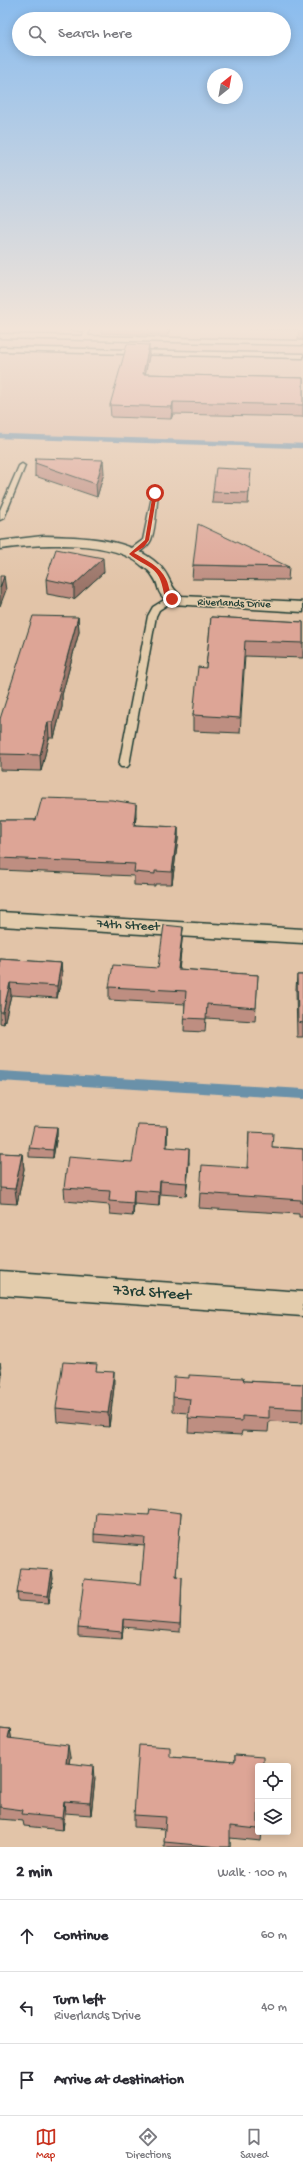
<!DOCTYPE html>
<html lang="en">
<head>
<meta charset="utf-8">
<style>
	:root { --surface:#fff; --page:#f7f7f7; --text:#2b2b33; --muted:#7c7c81; --line:#e1e1e2; --accent:#c8321e }
	body { margin:0; font-family:"Gochi Hand",sans-serif; background:var(--page); color:var(--text) }
	.controls { position:absolute; right:12px; bottom:12px; display:grid; overflow:hidden; border-radius:4px; box-shadow:0 2px 10px #0003 }
	.controls button { width:36px; height:36px; display:grid; place-items:center; padding:0; border:0; border-bottom:1px solid var(--line); background:var(--surface); color:var(--text); font:20px sans-serif }
	.compass { position:absolute; left:207px; top:68px; width:36px; height:36px; border-radius:50%; background:var(--surface); box-shadow:0 2px 10px #0003; rotate:31deg }
	.stop { position:absolute; width:12px; height:12px; margin:-9px; border:3px solid #c8321e; border-radius:50%; background:#fff }
	.stop.end { background:#c8321e; border-color:#fff; box-shadow:0 1px 4px #0008 }
	.list { margin:0; padding:0; list-style:none }
	h2 { display:flex; justify-content:space-between; align-items:center; height:52px; margin:0; padding:0 16px; font-size:17px }
	h2 small { font-size:13px; font-weight:400; color:var(--muted) }
	.list li { display:grid; grid-template-columns:26px 1fr auto; gap:12px; align-items:center; box-sizing:border-box; height:72px; padding:0 16px; border-top:1px solid var(--line) }
	.list b { display:block; font-size:15px; white-space:nowrap }
	.list p { margin:0; font-size:13px; white-space:nowrap; color:var(--muted) }
	.list em { font-size:13px; font-style:normal; color:var(--muted) }
	.icon { flex:none; width:22px; height:22px; fill:none; stroke:currentColor; stroke-width:2; stroke-linecap:round; stroke-linejoin:round }
	.map { position:relative; flex:none; width:303px; height:1847px; overflow:hidden }
	.search { position:absolute; background:var(--surface); box-shadow:0 2px 10px #0003; left:12px; right:12px; top:12px; height:44px; display:flex; align-items:center; gap:10px; box-sizing:border-box; padding:0 14px; border-radius:22px; color:var(--muted); font-size:15px }
	.sheet { height:268px; background:var(--surface) }
	nav { display:flex; justify-content:space-around; align-items:center; box-sizing:border-box; height:56px; border-top:1px solid var(--line); background:var(--surface); font-size:11px; color:var(--muted) }
	nav a { display:grid; justify-items:center; gap:2px }
	nav .on { color:var(--accent) }
	.map>svg:first-child { display:block }
	.built { fill:#dcb8a1 }
	.lines { fill:none; stroke-linecap:round; stroke-linejoin:round }
	.stream-far1 { stroke:#6b91a9; stroke-width:4.5 }
	.stream { stroke:#6b91a9; stroke-width:10 }
	.lane-casing { stroke:#1f3d34; stroke-width:3 }
	.street-casing { stroke:#1f3d34; stroke-width:3 }
	.lane { fill:#e3ccac; fill-rule:evenodd }
	.street { fill:#e3ccac; fill-rule:evenodd }
	.wall { fill:#be8e81; stroke:#1f3d34 }
	.shaded-wall { fill:#9b7469; stroke:#1f3d34 }
	.building { fill:#dda596; stroke:#1f3d34 }
	.route { fill:#c8321e }
	.labels { text-anchor:middle; dominant-baseline:central; stroke-width:3; stroke-linejoin:round; paint-order:stroke }
	.far-street-label { font-size:11px; fill:#1f3d34; stroke:#e3ccac }
	.street-label { font-size:13px; fill:#1f3d34; stroke:#e3ccac }
	.near-street-label { font-size:16px; fill:#1f3d34; stroke:#e3ccac }
</style>
</head>
<body>
<div class="map">
<svg width="303" height="1847" viewBox="0 0 303 1847">
	<rect width="100%" height="100%" fill="#e2c4a8"/>
	<filter id="ink" filterUnits="userSpaceOnUse"><feTurbulence type="fractalNoise" baseFrequency=".025" numOctaves="2"/><feDisplacementMap in="SourceGraphic" scale="8" xChannelSelector="R" yChannelSelector="G"/><feConvolveMatrix kernelMatrix="1 2 1 2 8 2 1 2 1" color-interpolation-filters="sRGB"/></filter>
	<g filter="url(#ink)">
		<!-- built -->
		<path class="built" d="M0,329H303V448L0,438Z"/>
		<g class="lines">
			<!-- stream-far1 -->
			<path class="stream-far1" d="M0,436L303,446"/>
			<!-- stream -->
			<path class="stream" d="M0,1076L303,1094"/>
			<!-- lane casing -->
			<g class="lane-casing">
				<path id="lane" d="M67,329H89L88,336L303,341V345L0,338V334L83,336L84,331Z
					M0,347L303,354V358L0,351Z
					M22,464L25,466L4,518L0,520V510L19,466Z
					M153,492L158,493C156,507 156,527 151,540C148,547 136,556 128,555V551L143,540Z
					M169,597L176,599L159,610L156,616L129,765L127,767H121L119,765L148,616L153,607Z"/>
			</g>
			<!-- street casing -->
			<g class="street-casing">
				<path id="street" d="M43,536C82,537 129,537 159,565C171,576 169,588 182,596L303,602V612L172,604C152,591 163,589 152,575C150,571 145,568 141,565C112,539 36,544 0,549V541Z
					M0,912L303,929V943L0,926Z
					M0,1271L303,1292V1316L0,1295Z"/>
			</g>
			<!-- lane -->
			<use href="#lane" class="lane"/>
			<!-- street -->
			<use href="#street" class="street"/>
		</g>
		<!-- wall -->
		<path class="wall" d="M101,329H170L168,335L101,333Z
			M247,329H303V339H298L299,330Z
			M149,356L145,374L303,378V417L173,414L171,419L111,417L110,405Z
			M35,463L104,473L97,497L35,476Z
			M250,480L248,504L212,503L213,492Z
			M193,565L289,567L288,580L192,579Z
			M104,572L74,599L47,594L46,579Z
			M78,617L79,632L62,695V707L54,738H49L41,771L0,770V719Z
			M211,617L303,622V658L245,656L240,733L193,731V715L206,668Z
			M136,816L135,825L178,827V839L172,884H155V886L134,885V876L0,870V820H36Z
			M183,927L182,940L179,969L258,975L255,1021L206,1018L205,1032L184,1031L185,1004L109,1000V987L158,968Z
			M0,959L61,963L62,975L57,998L11,995L4,1024L0,1023Z
			M297,975H303V1037H297L296,989Z
			M167,1126V1147L189,1162L186,1196L160,1194L159,1206L134,1204L133,1216L110,1214L109,1205L65,1201L64,1188L132,1162Z
			M57,1127V1135L53,1158L29,1157V1148Z
			M249,1132L272,1147L303,1149V1217H299V1214L199,1208L200,1193L247,1168Z
			M0,1153L22,1154L24,1169L17,1204L0,1203Z
			M97,1371L114,1387L109,1427L57,1422L56,1408Z
			M244,1381L303,1384V1383V1423L269,1421L268,1432L242,1431L241,1435L188,1432L189,1413L173,1412V1397Z
			M181,1513L176,1576L182,1577L180,1632L123,1627L122,1639L78,1636V1628L141,1584L145,1546L94,1542V1534L149,1515Z
			M53,1578L49,1603L18,1601L17,1593Z
			M0,1728L10,1729L11,1738L70,1757L69,1763L95,1778L91,1815L65,1813L63,1830L24,1826L23,1821L0,1819Z
			M235,1755L258,1766V1832H262L261,1841L230,1838V1847H164L165,1829L134,1827V1815L170,1757L235,1762Z"/>
		<!-- shaded-wall -->
		<path class="shaded-wall" d="M168,329H170L168,335Z
			M149,345V356L143,385V374Z
			M173,402V414L171,419L172,407Z
			M103,460L104,473L97,497L96,484Z
			M103,558L104,572L74,599V585Z
			M4,576L6,590L0,606V588Z
			M78,617L79,632L62,695V707L54,738L53,722L58,691Z
			M48,722L49,738L41,771L40,755Z
			M136,804V816L134,837V825Z
			M178,827V839L172,884V872Z
			M183,927L182,940L178,982V969Z
			M61,963L62,975L57,998V986Z
			M10,983L11,995L4,1024L3,1012Z
			M167,1126V1140L166,1161V1147Z
			M57,1127V1135L53,1158V1150Z
			M189,1149V1162L186,1196L187,1183Z
			M22,1154L24,1169L17,1204L15,1189Z
			M160,1181V1194L159,1206V1192Z
			M134,1190V1204L133,1216V1203Z
			M0,1362L2,1376L0,1387Z
			M114,1372V1387L109,1427L108,1413Z
			M52,1570L53,1578L49,1603L48,1596Z
			M123,1619V1627L122,1639V1632Z
			M10,1729L12,1741L8,1738Z
			M68,1745L70,1757L67,1775L66,1763Z
			M94,1766L95,1778L91,1815L90,1803Z
			M64,1801L65,1813L63,1830L62,1818Z"/>
		<!-- building -->
		<path class="building" d="M127,344L149,345L143,374L303,378V405L173,402L172,407L110,405Z
			M36,458L103,460L96,484L35,463Z
			M216,468L251,470L249,493L213,492Z
			M198,524L289,567L193,565Z
			M56,549L103,558L74,585L46,579Z
			M0,576H4L0,588Z
			M33,616L78,617L58,691H61L53,722H48L40,755L0,754V719Z
			M211,617L303,622V643L245,641L240,718L193,715L198,667L206,668Z
			M42,798L112,800L136,804L134,825L178,827L172,872L155,871V874L134,872L135,864L0,858V820H36Z
			M164,925L183,927L178,969L258,975L256,1008L207,1004L206,1019L184,1018L186,991L109,987L113,965L158,968Z
			M0,959L61,963L57,986L10,983L3,1012H0Z
			M297,975H303V1023L298,1022Z
			M138,1125L167,1126L166,1147L189,1149L187,1183L160,1181L159,1192L134,1190L133,1203L109,1201L110,1191L64,1188L68,1157L132,1162Z
			M34,1126L57,1127L53,1150L29,1148Z
			M249,1132L273,1133L272,1147L303,1149V1203H301V1200L200,1193L202,1165L248,1168Z
			M0,1153L22,1154L15,1189L0,1188Z
			M63,1362L97,1364L96,1371L114,1372L108,1413L56,1408Z
			M189,1375L243,1378L244,1381L303,1384V1409L269,1407V1418L242,1416V1421L188,1418L190,1399L173,1397L174,1377L189,1378Z
			M150,1509L181,1513L176,1576L182,1577L180,1624L123,1619L122,1632L78,1628L84,1579L141,1584L145,1538L94,1534L96,1512L149,1515Z
			M21,1568L52,1570L48,1596L17,1593Z
			M0,1728L10,1729L8,1738L68,1745L66,1763L94,1766L90,1803L64,1801L62,1818L22,1814L23,1810L0,1807Z
			M139,1745L170,1747V1757L235,1762V1755L263,1757V1766H258V1829L230,1826V1847H219L164,1842L166,1817L134,1815Z"/>
	</g>
	<!-- sky -->
	<linearGradient id="sky" x2="0" y2="1"><stop stop-color="#8abcee"/><stop offset="0.56" stop-color="#f2e4d8"/><stop offset="1" stop-color="#f2e4d8" stop-opacity="0"/></linearGradient>
	<rect width="303" height="587" fill="url(#sky)"/>
	<!-- route -->
	<path class="route" d="M155,492L157,493L149,540L144,547L134,553C146,560 160,566 166,579C170,587 168,592 175,599L172,600L164,594C159,564 149,570 129,554L145,540L153,493Z"/>
	<g class="labels">
		<!-- far-street labels -->
		<g class="far-street-label">
			<text transform="translate(234 604) rotate(2)">Riverlands Drive</text>
		</g>
		<!-- street labels -->
		<g class="street-label">
			<text transform="translate(128 926) rotate(3)">74th Street</text>
		</g>
		<!-- near-street labels -->
		<g class="near-street-label">
			<text transform="translate(152 1294) rotate(4)">73rd Street</text>
		</g>
	</g>
</svg>
<div class="controls">
<button><svg class="icon" aria-label="locate" viewBox="0 0 24 24"><circle cx="12" cy="12" r="6"/><path d="M12 2v4M12 18v4M2 12h4M18 12h4"/></svg></button>
<button><svg class="icon" aria-label="layers" viewBox="0 0 24 24"><path d="M12 4l9 5-9 5-9-5zM3 14l9 5 9-5"/></svg></button>
</div>
<svg class="compass" viewBox="-18 -18 36 36"><path d="M0-13l5 13h-10z" fill="#e53935"/><path d="M0 13l5-13h-10z" fill="#7c7c81"/></svg>
<div class="stop" style="left:155px;top:493px"></div>
<div class="stop end" style="left:172px;top:599px"></div>
<div class="search"><svg class="icon" aria-label="search" viewBox="0 0 24 24"><circle cx="10" cy="10" r="6"/><path d="M15 15l6 6"/></svg>Search here</div>
</div>
<section class="sheet">
<h2>2 min<small>Walk · 100 m</small></h2>
<ul class="list">
<li><svg class="icon" aria-label="ahead" viewBox="0 0 24 24"><path d="M12 20V5M6 11l6-6 6 6"/></svg><div><b>Continue</b></div><em>60 m</em></li>
<li><svg class="icon" aria-label="left" viewBox="0 0 24 24"><path d="M17 20v-9H6M10 6l-5 5 5 5"/></svg><div><b>Turn left</b><p>Riverlands Drive</p></div><em>40 m</em></li>
<li><svg class="icon" aria-label="arrive" viewBox="0 0 24 24"><path d="M6 21V4h12l-3 4 3 4H6"/></svg><div><b>Arrive at destination</b></div></li>
</ul>
</section>
<nav>
<a class="on"><svg class="icon" aria-label="map" viewBox="0 0 24 24"><path d="M3 6l6-2 6 2 6-2v14l-6 2-6-2-6 2zM9 4v14M15 6v14"/></svg>Map</a>
<a><svg class="icon" aria-label="directions" viewBox="0 0 24 24"><path d="M12 3l9 9-9 9-9-9zM9 14v-3h6M13 9l2 2-2 2"/></svg>Directions</a>
<a><svg class="icon" aria-label="saved" viewBox="0 0 24 24"><path d="M7 4h10v16l-5-4-5 4z"/></svg>Saved</a>
</nav>
</body>
</html>
